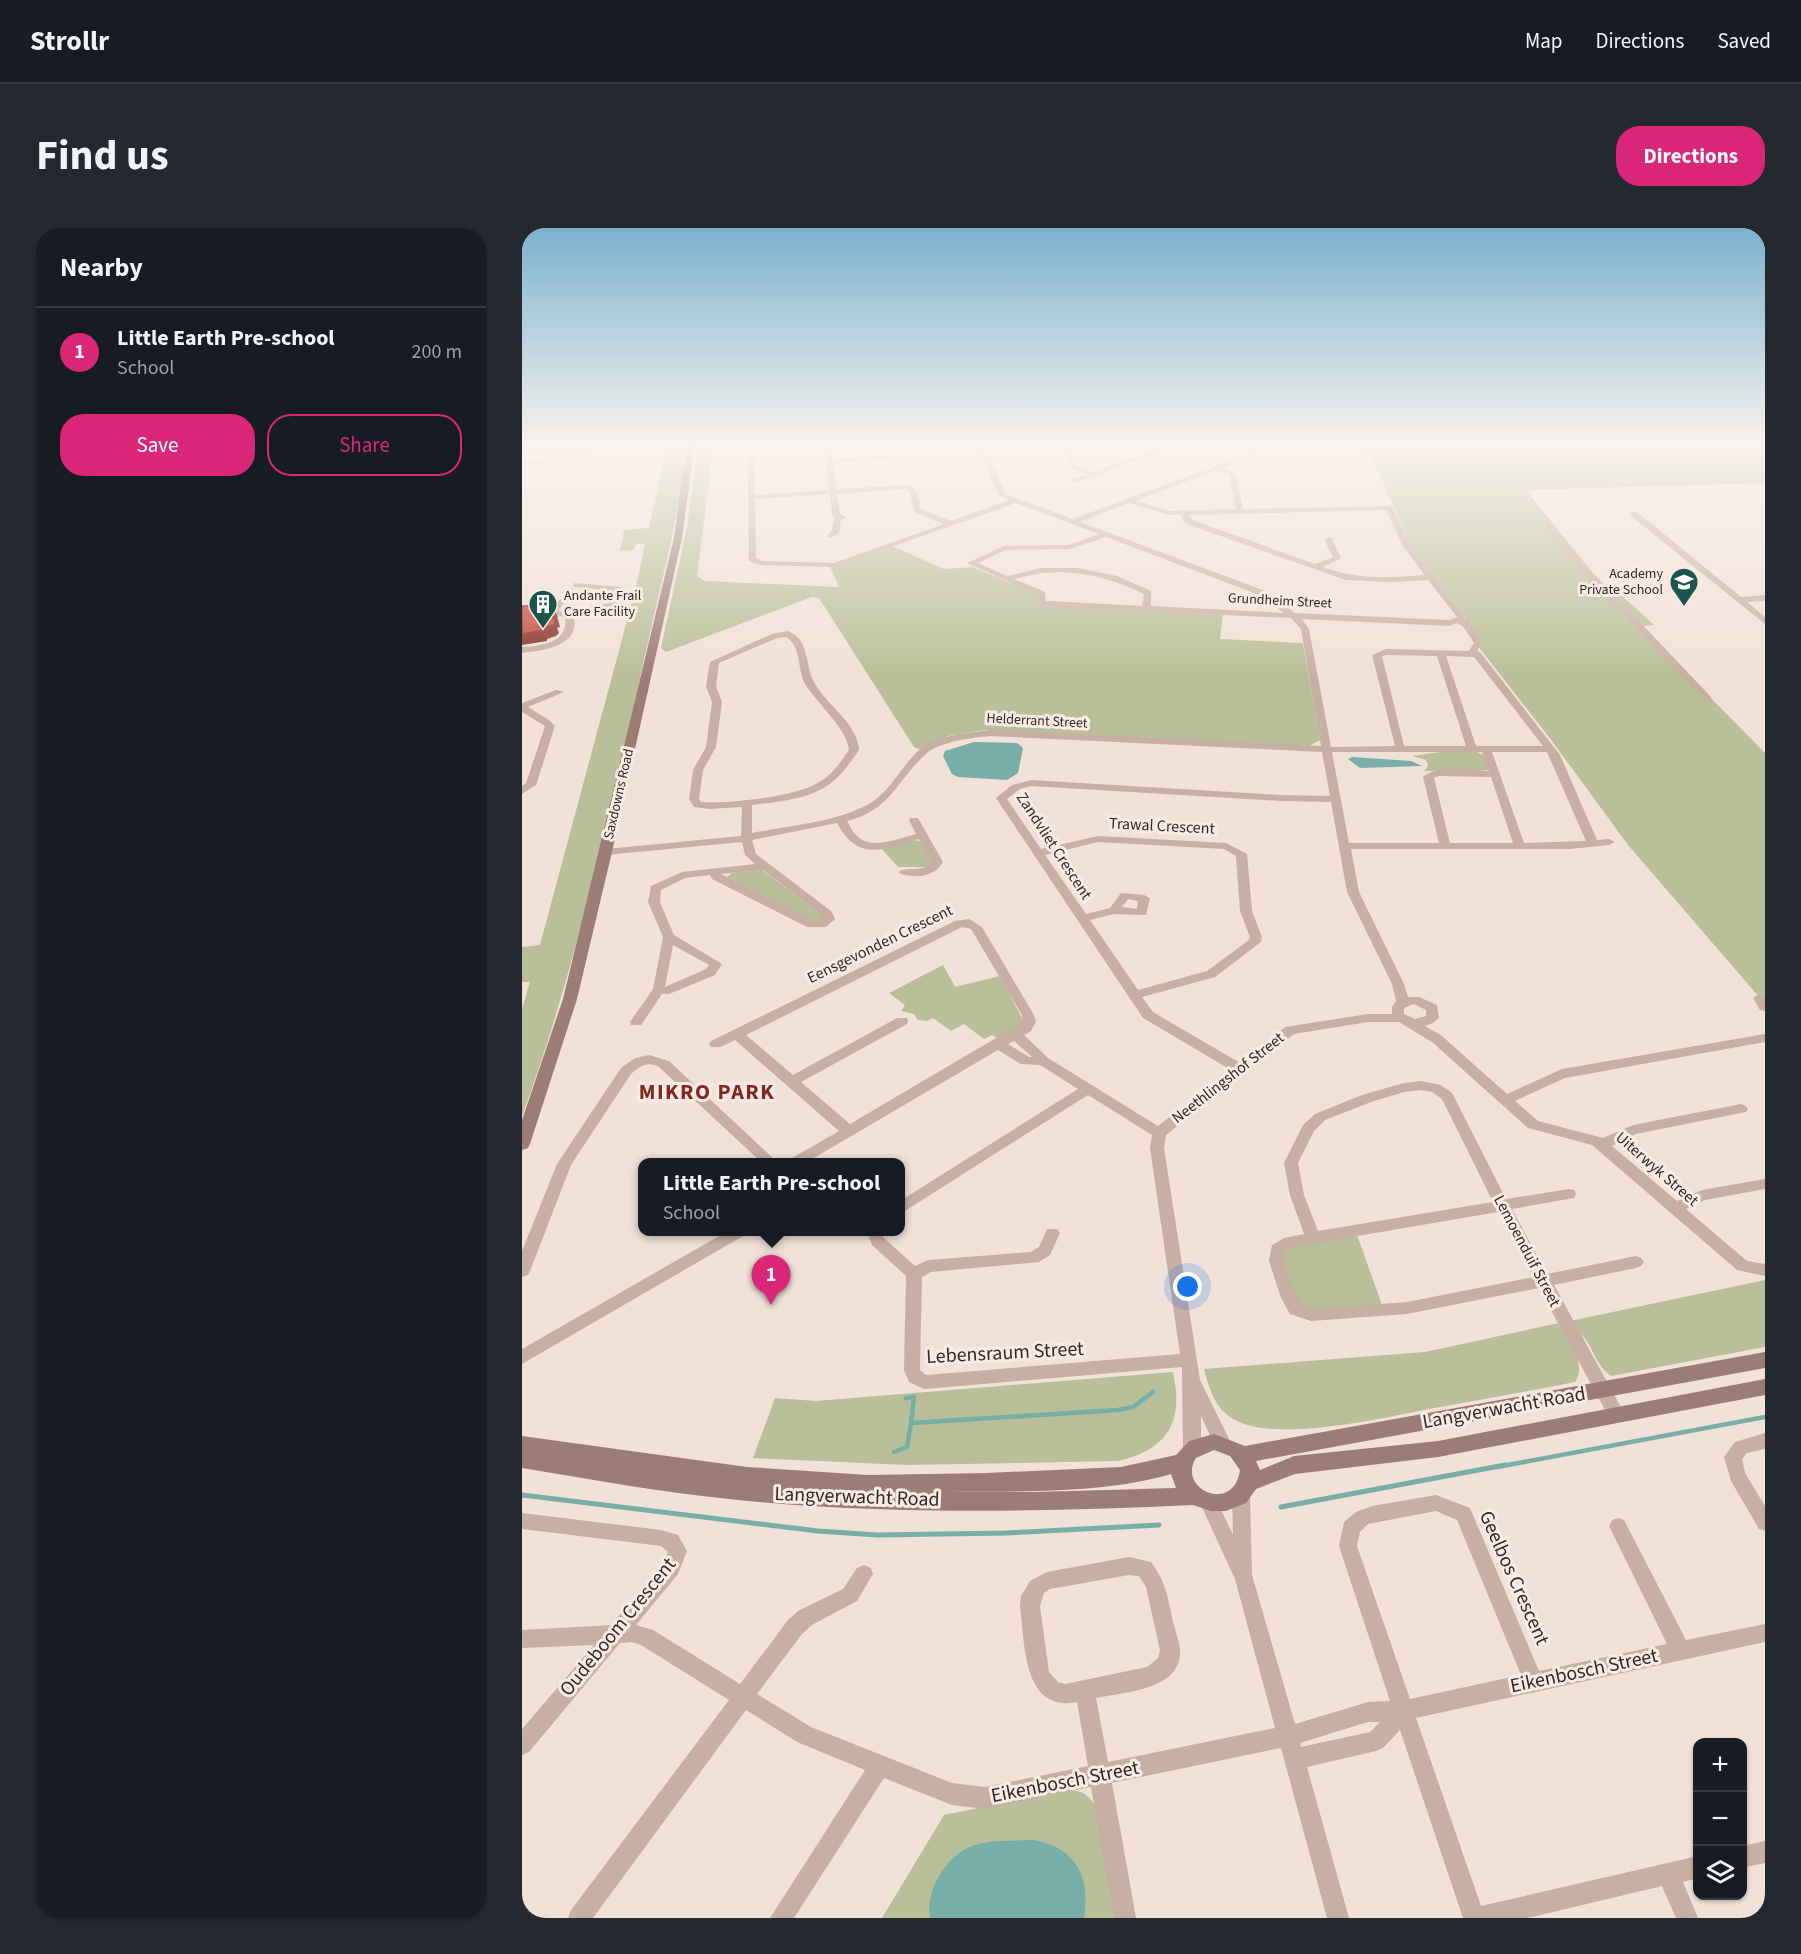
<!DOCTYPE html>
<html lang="en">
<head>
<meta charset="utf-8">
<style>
	:root { --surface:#171b24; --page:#242831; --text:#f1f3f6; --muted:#9ea1a6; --line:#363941; --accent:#db2777 }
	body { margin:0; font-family:"Source Sans 3",sans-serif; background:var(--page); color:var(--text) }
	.controls { position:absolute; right:18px; bottom:18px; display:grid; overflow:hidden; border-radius:12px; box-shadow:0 2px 4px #0004 }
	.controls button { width:54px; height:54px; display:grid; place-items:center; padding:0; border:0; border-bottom:2px solid var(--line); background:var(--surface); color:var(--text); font:30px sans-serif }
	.you { position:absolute; left:666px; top:1059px; width:21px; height:21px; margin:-15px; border:4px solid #fff; border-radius:50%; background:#1a73e8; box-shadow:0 0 0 9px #1a73e833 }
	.badge { display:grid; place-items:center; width:39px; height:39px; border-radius:50%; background:var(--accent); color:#fff; font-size:20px; font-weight:700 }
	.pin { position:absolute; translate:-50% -50px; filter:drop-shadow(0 2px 3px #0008) }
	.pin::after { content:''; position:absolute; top:32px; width:21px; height:18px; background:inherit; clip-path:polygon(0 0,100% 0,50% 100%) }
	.popup { position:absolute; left:116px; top:930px; width:267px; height:78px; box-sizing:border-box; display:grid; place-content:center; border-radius:12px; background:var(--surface); filter:drop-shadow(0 2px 4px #0005); font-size:20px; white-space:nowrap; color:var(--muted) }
	.popup b { font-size:22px; color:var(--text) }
	.popup::after { content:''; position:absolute; left:50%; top:100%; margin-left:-12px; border:12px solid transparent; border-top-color:var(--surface) }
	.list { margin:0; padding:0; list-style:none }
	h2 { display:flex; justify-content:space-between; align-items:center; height:78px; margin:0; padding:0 24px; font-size:26px }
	h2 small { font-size:20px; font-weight:400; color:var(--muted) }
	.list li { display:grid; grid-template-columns:39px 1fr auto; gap:18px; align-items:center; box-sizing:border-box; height:90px; padding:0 24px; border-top:2px solid var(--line) }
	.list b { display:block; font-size:22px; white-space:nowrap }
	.list p { margin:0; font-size:20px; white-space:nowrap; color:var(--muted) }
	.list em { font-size:20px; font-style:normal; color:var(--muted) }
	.actions { display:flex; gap:12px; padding:18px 24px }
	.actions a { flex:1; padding:14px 0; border:2px solid var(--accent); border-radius:24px; text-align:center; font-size:21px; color:var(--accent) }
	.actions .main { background:var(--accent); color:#fff }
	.icon { flex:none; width:33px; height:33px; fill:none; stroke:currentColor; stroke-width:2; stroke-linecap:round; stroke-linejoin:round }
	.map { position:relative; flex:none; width:1243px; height:1690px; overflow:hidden; border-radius:24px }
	header { display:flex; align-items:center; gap:36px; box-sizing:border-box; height:84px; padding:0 30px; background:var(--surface); border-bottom:2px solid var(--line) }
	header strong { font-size:28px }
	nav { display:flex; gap:33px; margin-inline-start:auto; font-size:21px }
	.intro { display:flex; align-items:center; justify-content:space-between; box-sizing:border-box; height:144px; padding:0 36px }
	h1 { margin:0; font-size:42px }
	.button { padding:15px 27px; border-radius:24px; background:var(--accent); color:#fff; font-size:21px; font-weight:700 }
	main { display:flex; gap:36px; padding:0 36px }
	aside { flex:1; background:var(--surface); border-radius:24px; box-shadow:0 2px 4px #0004 }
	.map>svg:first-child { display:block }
	.green { fill:#b9bf98 }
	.water { fill:#77aea7 }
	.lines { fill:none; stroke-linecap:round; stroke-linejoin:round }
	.stream-far1 { stroke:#77aea7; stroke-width:4.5 }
	.stream { stroke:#77aea7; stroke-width:5 }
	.street { fill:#c8afa4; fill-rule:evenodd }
	.secondary { fill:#9c7d76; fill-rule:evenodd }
	.shaded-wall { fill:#8a342e }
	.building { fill:#c54b41; stroke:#8a342e; stroke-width:1.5 }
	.labels { text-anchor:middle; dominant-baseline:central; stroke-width:6; stroke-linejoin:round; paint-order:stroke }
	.far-poi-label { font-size:14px; fill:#342826; stroke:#f9ece4; text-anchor:end }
	.far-street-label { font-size:14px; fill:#342826; stroke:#f9ece4 }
	.street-label { font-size:16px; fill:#342826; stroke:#f9ece4 }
	.near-street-label { font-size:20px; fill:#342826; stroke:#f9ece4 }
	.district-label { font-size:22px; font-weight:bold; letter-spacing:1.5px; fill:#82261f; stroke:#f9ece4 }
</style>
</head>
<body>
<header>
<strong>Strollr</strong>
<nav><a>Map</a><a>Directions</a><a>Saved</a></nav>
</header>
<div class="intro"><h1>Find us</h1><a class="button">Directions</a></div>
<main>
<aside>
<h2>Nearby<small></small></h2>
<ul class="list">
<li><span class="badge">1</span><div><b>Little Earth Pre-school</b><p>School</p></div><em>200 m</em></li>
</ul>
<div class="actions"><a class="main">Save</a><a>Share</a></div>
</aside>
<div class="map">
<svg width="1243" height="1690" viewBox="0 0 1243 1690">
	<rect width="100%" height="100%" fill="#f1e1d8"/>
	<!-- green -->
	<path class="green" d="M192,215L175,348L183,353L317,359L308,339L370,318L422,341L450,339L516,366L519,376L701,386L698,411L781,415L798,512L787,518L757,519L461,502L426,508L397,521L392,519L297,370L290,369L144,424L139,420L165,299L176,219Z
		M804,215H1243V253L1002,260L1087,365H1097L1132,397L1118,398L1243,525V771L1238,770L1106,617L1030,513L938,395L944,389L889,318L848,225Z
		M145,217L163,219L159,264L147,323C102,512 67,705 0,888V781L8,754H0V719L18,717L114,359L123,316H114L112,322L98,323L102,302L127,300Z
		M926,523H953L963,528L967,542L902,543L906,538L904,532L890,528Z
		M389,612L399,613L412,633L409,639H376L358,619Z
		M240,642L302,688L301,691L294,694L204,650L210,645Z
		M421,737L433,759L478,748L502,794L478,812L470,807L462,811L442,796L429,803L411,790L405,793L396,792L392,786L379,783L383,777L367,765Z
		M835,1007L860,1077L789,1082L776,1077L759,1030L765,1019Z
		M1243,1052V1119L1089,1148C1074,1137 1072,1122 1061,1108C1056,1102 1052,1100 1048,1093Z
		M1037,1095C1046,1112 1066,1136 1053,1154C1008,1163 963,1171 918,1179C869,1188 759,1215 715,1193C693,1182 688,1163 682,1141L903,1124Z
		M651,1144C662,1194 646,1221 596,1233L385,1237L231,1230L253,1170L294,1173Z
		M545,1562C560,1562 568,1567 575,1581L592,1690H360L422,1587Z"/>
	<!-- water -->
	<path class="water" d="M452,514L495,515L501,520L496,545L485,552L436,549L430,546L421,528L423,523Z
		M830,529L889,533L900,538L838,540L826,531Z
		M512,1612C554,1620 569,1649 562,1690H408C406,1677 409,1662 416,1650C440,1608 468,1614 512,1612Z"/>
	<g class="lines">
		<!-- stream-far1 -->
		<path class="stream-far1" d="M384,1170L392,1169L389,1195
			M372,1224L385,1219L389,1195L596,1182L611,1179L631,1164
			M975,1239L1243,1189"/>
		<!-- stream -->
		<path class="stream" d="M0,1267L296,1303L355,1307L484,1305L637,1297
			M759,1279L983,1237"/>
		<!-- street -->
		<path class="street" d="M134,215H163L160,217L0,227V223Z
			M302,215H308L310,231L370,227L373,229L370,231L311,235L314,261L386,257L394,262L399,281L429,293L487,272L476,267L460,228L439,215C467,215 474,244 483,266L551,291L731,224L733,227L701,240L714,246L721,281L870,278L889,318L943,388L942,392L948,395L960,415L955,423L958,424L1038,527L1075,612L1087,611L1093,614L1087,617L1048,621H829L837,664L882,756L886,769H897L915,777L917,790L911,795L903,798L920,808L985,866L1040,841L1243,806V814L1043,850L993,873L1016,893L1081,910L1111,897L1219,876L1224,878L1226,881L1224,884L1114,906L1090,918L1155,973L1180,962L1243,951V961L1183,972L1164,981L1225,1033L1243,1036V1048L1215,1042L1070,917L1006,900L910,814L877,794H846L772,806L644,907L642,920L678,1152L709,1215L706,1220L700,1223L694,1220L679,1188V1222L676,1227L670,1230L664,1227L661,1222L660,1139L402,1161L387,1154L382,1142L384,1048L350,1017L345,1004H359L362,1010L393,1038L406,1032L509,1024L517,1019L525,1001H535L538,1005L528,1027L517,1034L409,1044L400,1049L398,1142L404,1147L658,1126L628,920L630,907L566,867L378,986V973L556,861L518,837L499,836L476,822L285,934H268L270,930L317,903L213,812L199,819H189L187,816L189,813L433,693L447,691L460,699L512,787L514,794L509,803L502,807L526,830L636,898L709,842L621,790L474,570L490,557L509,552L759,567L808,568L800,524L468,508C451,510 419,513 405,525C375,551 370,582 325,593C328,598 331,605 336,609C351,622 378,610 394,606L387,592L388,590H396L421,634C411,650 395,650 379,646L377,644C387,637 400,646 409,634L397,611C361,622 336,634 315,595L230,612L234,626L309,683L313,691L304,699H285L190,651L188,647L163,650L139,662L138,674L152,707L200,736L193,747L147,766H140L119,797H109L108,794L131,761L141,709L126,674L129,658L160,644L233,636L223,627L220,614L84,627L78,624L84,621L219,608L220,579L187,581L172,579L167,571L171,542L184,519L190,474L184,458L188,434L250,406L266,403C289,412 282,438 293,456C305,477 336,496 337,522C329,533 321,546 310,554C291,571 255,574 230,577V605C266,598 313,594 345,577C368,565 379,538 398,521C411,508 450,504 468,502L799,518L779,401L769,390L527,379L517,376L516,367L445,335L482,318L547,317L577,306L494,275L313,339L238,337L227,333L226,227L229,225L232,227L233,267L307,262ZM694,242L707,247L714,281L647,283L614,273ZM382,261L387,263L393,284L422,296L312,335L240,333L234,330L233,271L308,266L310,286L313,289L309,304L305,308L309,310L317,305L319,292L325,290L318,285L315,266ZM607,275L647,287H659L661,293L667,297L824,352L868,354L906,352L935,389L927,392L773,385L746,364L558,294ZM864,282L881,318L903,347C866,350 837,352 801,339L819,330L809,309L802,311L811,329L793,336L673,293L666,287ZM584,309L740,368L762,385L629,378V363L595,348L556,340H519L485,348L456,335L483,322L548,321ZM538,344C568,345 594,352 622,366L620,378L527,373H524L523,364L492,351L519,345ZM780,391L928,398L935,395L942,399L952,415L947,423L864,421L850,427L873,518L809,519L787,401ZM264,409C280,419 275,441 283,456C295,475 326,502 327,522C319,533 311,546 299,553C275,569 208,576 179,574L177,571L181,542L194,519L200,474L194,458L197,435L255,410ZM865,427L915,428L944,518H882L860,428ZM924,428L952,429L1021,518H954ZM810,524H960L967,543C947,542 916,536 901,549L917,615H827ZM970,524H1025L1064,613L1002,615ZM917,548L969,549L991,615H928L912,550ZM509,558L759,573L809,574L825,664L870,756L874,773L870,779V786H846L763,799L718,835L631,784L620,769L693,749L739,714L740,709L730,683L725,626L704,615L576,608L519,621L485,571L498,561ZM576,614L702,621L714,628L718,683L728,709L727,712L685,743L616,762L568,692L592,686L624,687L628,670L622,667L599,665L588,680L564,686L523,627ZM241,642L300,687L301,690L291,692L199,646ZM606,671L616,673L615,681L600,679ZM440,699L449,701L500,787L501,794L328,896L279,854L385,796L386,793L385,790H375L271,847L224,807ZM151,717L187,737L184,741L143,759ZM892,776L904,782V788L893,791L882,786V780ZM492,813L510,829H507L486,816Z
			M537,215H543L554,238L572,244L653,215H661L553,255L549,253L550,251L565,246L549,240Z
			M20,233L22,236L0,238V234Z
			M1243,251V255L1004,262L1059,332L1189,469V473H1183L1053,336L995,260L999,258Z
			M1109,284H1115L1219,369L1243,367V373L1225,374L1243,389V396L1109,288Z
			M52,355L98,359L102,361L95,379L63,385L52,391C57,419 19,423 0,425V419C18,418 47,415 43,390L34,386L0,385V379L27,381L50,361L54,363L36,382L48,386L57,381L88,375L93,363L55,359H52Z
			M34,462L42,464L6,479L27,492L33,498L14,557L0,566V558L4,555L23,498L0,484V475Z
			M1237,766L1243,769V783L1238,782L1231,770Z
			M127,827L147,833L255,934H239L137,839C126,833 118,838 109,846L49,937L8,1043L6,1047L0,1049V1023L35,936L99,840L113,830Z
			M899,853L919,857L930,865L984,971L1047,961L1052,962L1054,966L1052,970L990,981L1025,1046L1114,1028L1119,1030L1122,1034L1119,1038L1114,1040L1032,1057L1101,1183L1104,1188L1101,1193L1095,1195L1089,1193L1017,1060L885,1086L789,1093L768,1086L759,1070L747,1033L750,1017L762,1010L782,1006L768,967L762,935L781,897L793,886L840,867L882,855ZM899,862L910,864L920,871L971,974L796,1003L782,967L776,935L792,903L803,892L849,874L882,864ZM976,984L1011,1049L885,1074L792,1081L780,1076L767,1052L762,1026L771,1019Z
			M204,1004H224L221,1008L0,1136V1121Z
			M1243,1205V1221L1225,1225L1220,1231L1223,1245L1243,1278V1303L1237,1301L1209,1253L1202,1229L1213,1214Z
			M719,1260L725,1262L728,1268L730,1347L773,1496L846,1474L868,1473L817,1318L822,1294L834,1284L850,1278L914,1267L948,1280L1017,1443L1145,1416L1087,1298L1090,1292L1096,1290L1102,1292L1164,1412L1243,1396V1414L894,1490L959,1678L1176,1628V1650L1161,1654L1176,1690H1154L1140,1658L1006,1690H941L878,1502L861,1520L854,1523L785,1539L827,1690H805L759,1520L590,1555L614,1690H592L569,1559L463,1581L430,1577L362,1550L272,1690H248L343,1542L275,1514L224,1482L71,1690H46L49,1682L207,1472L119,1417L110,1414L98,1415L7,1524L0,1527V1501L72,1417L0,1420V1402L89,1397L142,1334L146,1324L139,1318L0,1301V1285L139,1302L156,1307L165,1323L156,1346L114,1397L131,1402L218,1456L266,1392L276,1383L321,1361L335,1340L342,1337L349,1340L351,1346L335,1373L290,1397L280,1406L235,1466L289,1499L430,1555L463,1559L566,1538L555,1474C500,1485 503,1414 498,1378L499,1368L508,1353L525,1344L607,1329L629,1334C644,1354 646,1370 651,1394C653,1402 657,1412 658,1421C661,1462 603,1464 574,1470L586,1534L753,1500L713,1351L678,1275L681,1269L687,1267L693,1269L711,1307L710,1268L713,1262ZM914,1283L935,1292L999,1447L888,1471L835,1318L838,1304L846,1296ZM607,1347L617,1348L624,1359L638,1422L636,1430L625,1439L543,1456L536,1454L527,1444L518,1378L522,1365L528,1361ZM846,1494H858L848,1504L779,1519L778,1515Z
			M1243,1613V1635L1220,1640V1618Z"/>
		<!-- secondary -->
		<path class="secondary" d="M165,215H173L160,310L90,624L55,771L8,916L6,920L0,922V892L41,771L152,310Z
			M1243,1124V1140L734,1233L738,1242L772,1228L916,1213L1243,1151V1167L916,1229L773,1246L734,1261L724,1275L704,1283H689L671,1277C520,1284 367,1287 216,1272C144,1265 72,1252 0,1240V1208L225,1239L346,1247L465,1245L599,1239L654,1227L667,1213L692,1206L723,1218ZM692,1222L708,1228L718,1242C712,1287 654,1261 674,1230ZM649,1246L654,1260L513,1264H408C483,1263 579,1267 649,1246Z"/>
	</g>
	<!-- shaded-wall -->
	<path class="shaded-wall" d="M35,388L38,399L35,400L37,405L34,408L25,411V413L0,417V406L21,400L30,389Z"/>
	<!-- building -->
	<path class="building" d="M27,377L35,388L30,389L34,394L31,397L21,400L22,402L0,406V378Z"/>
	<!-- sky -->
	<linearGradient id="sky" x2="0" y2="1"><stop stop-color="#7bb2ce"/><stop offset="0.48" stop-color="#f9f2ed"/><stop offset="1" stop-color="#f9f2ed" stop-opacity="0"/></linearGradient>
	<rect width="1243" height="451" fill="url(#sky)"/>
	<!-- icons -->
	<defs>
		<g id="school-pin" transform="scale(1.5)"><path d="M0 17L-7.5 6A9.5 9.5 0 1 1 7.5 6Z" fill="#1c554f" stroke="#f9ece4"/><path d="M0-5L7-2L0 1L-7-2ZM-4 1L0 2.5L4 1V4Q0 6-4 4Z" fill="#fff"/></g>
		<g id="building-pin" transform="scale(1.5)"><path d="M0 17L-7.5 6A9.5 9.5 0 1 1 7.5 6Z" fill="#1c554f" stroke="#f9ece4"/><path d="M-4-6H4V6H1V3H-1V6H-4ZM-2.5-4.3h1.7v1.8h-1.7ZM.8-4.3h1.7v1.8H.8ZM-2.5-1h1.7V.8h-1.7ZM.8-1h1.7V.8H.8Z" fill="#fff"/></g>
	</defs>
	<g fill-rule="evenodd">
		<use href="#school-pin" x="1162" y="354"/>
		<use href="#building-pin" x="21" y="376"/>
	</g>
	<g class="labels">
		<!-- far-poi labels -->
		<g class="far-poi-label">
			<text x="1141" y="346">Academy<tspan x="1141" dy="16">Private School</tspan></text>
			<text x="42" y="368" text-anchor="start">Andante Frail<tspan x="42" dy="16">Care Facility</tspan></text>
		</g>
		<!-- far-street labels -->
		<g class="far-street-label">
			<text transform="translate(758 373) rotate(3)">Grundheim Street</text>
			<text transform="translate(515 493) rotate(3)">Helderrant Street</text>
			<text transform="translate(97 566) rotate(-77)">Saxdowns Road</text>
		</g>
		<!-- street labels -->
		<g class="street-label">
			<text transform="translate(640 598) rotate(3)">Trawal Crescent</text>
			<text transform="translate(532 618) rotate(57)">Zandvliet Crescent</text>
			<text transform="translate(358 716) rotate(-26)">Eensgevonden Crescent</text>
			<text transform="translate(706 850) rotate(-38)">Neethlingshof Street</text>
			<text transform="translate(1135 941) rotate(41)">Uiterwyk Street</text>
			<text transform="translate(1005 1023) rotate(62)">Lemoenduif Street</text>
		</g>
		<!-- near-street labels -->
		<g class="near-street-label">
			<text transform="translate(483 1125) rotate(-3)">Lebensraum Street</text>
			<text transform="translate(982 1180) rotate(-10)">Langverwacht Road</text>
			<text transform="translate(335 1269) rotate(2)">Langverwacht Road</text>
			<text transform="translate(992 1350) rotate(66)">Geelbos Crescent</text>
			<text transform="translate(96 1399) rotate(-51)">Oudeboom Crescent</text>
			<text transform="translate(1062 1443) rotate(-12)">Eikenbosch Street</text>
			<text transform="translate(543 1554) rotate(-11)">Eikenbosch Street</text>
		</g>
		<!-- district labels -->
		<g class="district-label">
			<text x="185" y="864">MIKRO PARK</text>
		</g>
	</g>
</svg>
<div class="controls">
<button>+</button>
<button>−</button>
<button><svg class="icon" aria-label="layers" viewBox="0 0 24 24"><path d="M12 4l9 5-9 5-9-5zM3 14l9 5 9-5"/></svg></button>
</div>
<div class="you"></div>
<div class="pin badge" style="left:249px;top:1077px">1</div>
<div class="popup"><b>Little Earth Pre-school</b>School</div>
</div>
</main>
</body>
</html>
